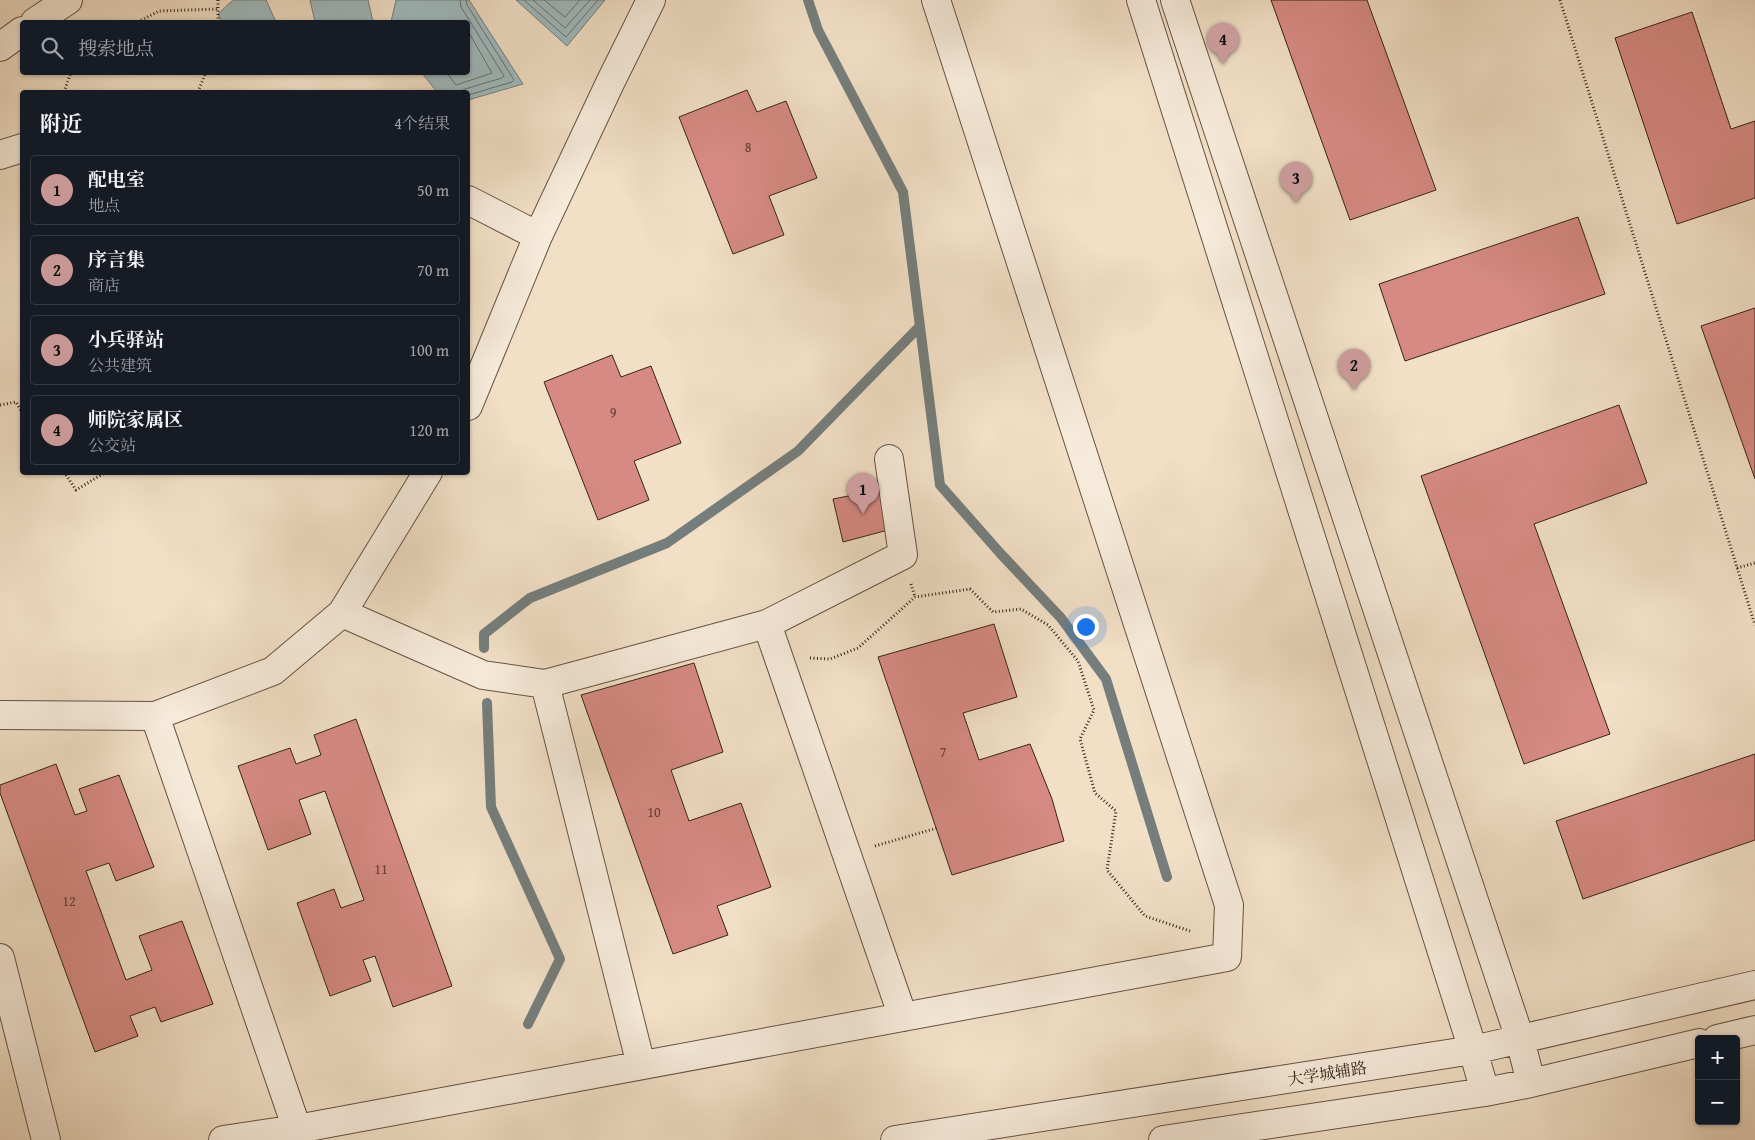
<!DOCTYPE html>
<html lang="zh">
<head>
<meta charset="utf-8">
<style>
	:root { --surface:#171b24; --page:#20242c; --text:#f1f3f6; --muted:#9ea1a6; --line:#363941; --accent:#c59692 }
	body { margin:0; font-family:"Gentium Book Plus","Noto Serif SC",serif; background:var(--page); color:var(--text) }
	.controls { position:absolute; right:15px; bottom:15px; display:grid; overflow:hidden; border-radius:5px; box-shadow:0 1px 4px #0004 }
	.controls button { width:45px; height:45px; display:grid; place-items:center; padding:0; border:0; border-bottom:1px solid var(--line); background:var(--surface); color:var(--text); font:25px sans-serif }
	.you { position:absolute; left:1085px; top:626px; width:18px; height:18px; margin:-12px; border:4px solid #fff; border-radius:50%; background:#1a73e8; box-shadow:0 0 0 8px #1a73e833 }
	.badge { display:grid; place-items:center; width:32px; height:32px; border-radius:50%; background:var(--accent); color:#111; font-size:16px; font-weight:700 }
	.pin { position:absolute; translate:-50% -41px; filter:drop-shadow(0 1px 2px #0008) }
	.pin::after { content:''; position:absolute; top:26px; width:18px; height:15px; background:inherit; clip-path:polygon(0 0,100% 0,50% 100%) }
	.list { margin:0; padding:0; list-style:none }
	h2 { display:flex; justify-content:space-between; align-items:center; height:65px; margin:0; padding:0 20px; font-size:21px }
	h2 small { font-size:16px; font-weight:400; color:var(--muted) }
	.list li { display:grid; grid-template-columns:32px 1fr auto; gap:15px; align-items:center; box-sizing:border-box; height:70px; margin:0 10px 10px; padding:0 10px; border:1px solid var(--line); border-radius:5px }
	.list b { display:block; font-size:19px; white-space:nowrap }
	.list p { margin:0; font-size:16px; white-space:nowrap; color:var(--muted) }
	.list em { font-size:16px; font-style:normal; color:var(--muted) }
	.icon { flex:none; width:28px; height:28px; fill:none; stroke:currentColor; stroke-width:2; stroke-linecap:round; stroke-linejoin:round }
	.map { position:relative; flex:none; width:1755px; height:1140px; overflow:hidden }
	.search { position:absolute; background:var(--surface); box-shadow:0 1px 4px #0004; left:20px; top:20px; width:450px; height:55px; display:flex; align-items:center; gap:12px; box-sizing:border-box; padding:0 18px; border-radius:5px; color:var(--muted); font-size:19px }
	.panel { position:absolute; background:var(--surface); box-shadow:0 1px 4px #0004; left:20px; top:90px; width:450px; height:385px; border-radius:5px }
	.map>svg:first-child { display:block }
	.water { fill:#9fbabf; stroke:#757e7c }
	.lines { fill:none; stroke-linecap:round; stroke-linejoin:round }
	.shore { stroke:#6b6f6c; stroke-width:1 }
	.stream { stroke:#757e7c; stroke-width:10 }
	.building { fill:#d68a83; stroke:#372418 }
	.minor-casing { stroke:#665344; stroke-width:30 }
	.path { stroke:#372418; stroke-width:3; stroke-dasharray:1 2.5; stroke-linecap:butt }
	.minor { stroke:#f6eada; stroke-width:28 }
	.labels { text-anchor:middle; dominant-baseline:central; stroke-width:4; stroke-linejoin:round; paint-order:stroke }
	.number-label { font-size:14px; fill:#5f3e33 }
	.street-label { font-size:16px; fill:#372418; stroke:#f6eada }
</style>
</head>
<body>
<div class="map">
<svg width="1755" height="1140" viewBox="0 0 1755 1140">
	<rect width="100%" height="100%" fill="#f1dfc6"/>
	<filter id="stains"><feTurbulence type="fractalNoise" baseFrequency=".004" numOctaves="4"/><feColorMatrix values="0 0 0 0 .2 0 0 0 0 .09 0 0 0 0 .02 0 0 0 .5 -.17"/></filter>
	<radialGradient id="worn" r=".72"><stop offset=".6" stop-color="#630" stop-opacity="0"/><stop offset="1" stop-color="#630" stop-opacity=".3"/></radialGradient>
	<!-- water -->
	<path class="water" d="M233,0H266L276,22H222L218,14Z
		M310,0H368L373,22H315Z
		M396,0H469L523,84L468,100V92H437L422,73L468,72V22H391Z
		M516,0H605L567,46Z"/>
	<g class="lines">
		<!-- shore -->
		<path class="shore" d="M460,0L461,7L504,76L502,78L465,89L460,92
			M466,0L467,5L514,80L512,82L468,95
			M524,0L566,37L598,0
			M533,0L565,28L590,0
			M544,0L565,17L580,0
			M446,72L456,85L492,73L468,31"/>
		<!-- stream -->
		<path class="stream" d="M808,0L818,30L903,192L940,485L1000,553L1061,618L1106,679L1167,877
			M484,648V634L530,598L667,543L798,451L920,326
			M487,703L491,807L560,959L528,1024"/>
	</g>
	<!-- building -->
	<path class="building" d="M1271,0H1367L1436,190L1350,220Z
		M1692,12L1731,129L1755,121V198L1677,224L1615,38Z
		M747,90L757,112L786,101L817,178L769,196L784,235L733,254L679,117Z
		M1578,217L1605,294L1405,361L1379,284Z
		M1755,308V479L1701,326Z
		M612,355L621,377L651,366L681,443L634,461L649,500L598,520L544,382Z
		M1619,405L1647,483L1534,524L1610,734L1524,764L1421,476Z
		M884,489L892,529L843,542L833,499Z
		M994,624L1017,697L963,713L979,760L1030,744L1052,799L1064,841L952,875L878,657Z
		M694,663L723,752L671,770L689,821L741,803L771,887L717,906L728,935L673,954L581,695Z
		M356,719L452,986L393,1007L375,956L363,960L371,981L330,996L297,903L334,889L341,908L364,900L325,791L299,800L311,834L268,850L238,766L290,748L296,764L321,755L314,735Z
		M1755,754V840L1583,899L1556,821Z
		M56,764L75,815L87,811L79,789L119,775L154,867L116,881L109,863L86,871L126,980L152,970L139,936L182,921L213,1004L161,1022L155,1007L130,1016L138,1036L95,1052L0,793V785Z"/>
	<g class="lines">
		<!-- minor casing -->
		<g class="minor-casing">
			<path id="minor" d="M1141,0L1473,1050L1485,1092
				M1175,0L1520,1039L1531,1083
				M35,22L68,0
				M0,47L22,31
				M0,155L22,148
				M468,200L538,236
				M468,406L538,236L610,83L651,0
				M342,613L483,675L545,684L767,624L903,555L889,459
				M767,624L903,1017
				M545,684L641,1065
				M0,715L155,716L273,671L342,613L428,472
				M155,716L297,1129
				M0,958L46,1140
				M1717,1039L1755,1030
				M223,1140L297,1129L1227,957L1229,905L936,0
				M895,1140L1473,1050L1755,985
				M1163,1140L1485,1092L1531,1083L1699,1043"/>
		</g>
		<!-- path -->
		<path class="path" d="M1560,0L1755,625
			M138,22L159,11L218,9
			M218,22V0
			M64,92L71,72
			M198,92L206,72
			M0,405L16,402L22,412
			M64,472L76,490L106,472
			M1737,568L1755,563
			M911,584L915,597
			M810,658L830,659L858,648L915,597L970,589L993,612L1021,609L1048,625L1078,661L1094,710L1080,739L1095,793L1116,811L1107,870L1145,916L1190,931
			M875,846L937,828"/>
		<!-- minor -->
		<use href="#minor" class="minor"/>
	</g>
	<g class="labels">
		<!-- number labels -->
		<g class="number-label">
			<text x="748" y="147">8</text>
			<text x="613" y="412">9</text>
			<text x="943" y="752">7</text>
			<text x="654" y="812">10</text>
			<text x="381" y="869">11</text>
			<text x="69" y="901">12</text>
		</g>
		<!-- street labels -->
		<g class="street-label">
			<text transform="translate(1327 1073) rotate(-9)">大学城辅路</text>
		</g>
	</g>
	<rect width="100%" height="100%" filter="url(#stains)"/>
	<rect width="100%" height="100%" fill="url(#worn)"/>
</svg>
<div class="controls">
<button>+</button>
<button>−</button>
</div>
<div class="you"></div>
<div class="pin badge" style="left:863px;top:514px">1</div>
<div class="pin badge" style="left:1354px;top:390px">2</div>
<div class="pin badge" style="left:1296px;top:203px">3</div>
<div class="pin badge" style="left:1223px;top:64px">4</div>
<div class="search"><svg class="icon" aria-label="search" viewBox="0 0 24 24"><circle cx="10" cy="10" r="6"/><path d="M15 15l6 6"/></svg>搜索地点</div>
<section class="panel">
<h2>附近<small>4个结果</small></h2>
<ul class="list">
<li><span class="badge">1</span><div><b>配电室</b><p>地点</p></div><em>50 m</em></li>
<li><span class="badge">2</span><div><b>序言集</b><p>商店</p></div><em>70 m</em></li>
<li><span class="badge">3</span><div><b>小兵驿站</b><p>公共建筑</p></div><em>100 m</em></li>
<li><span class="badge">4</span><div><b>师院家属区</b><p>公交站</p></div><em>120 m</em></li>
</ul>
</section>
</div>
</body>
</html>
